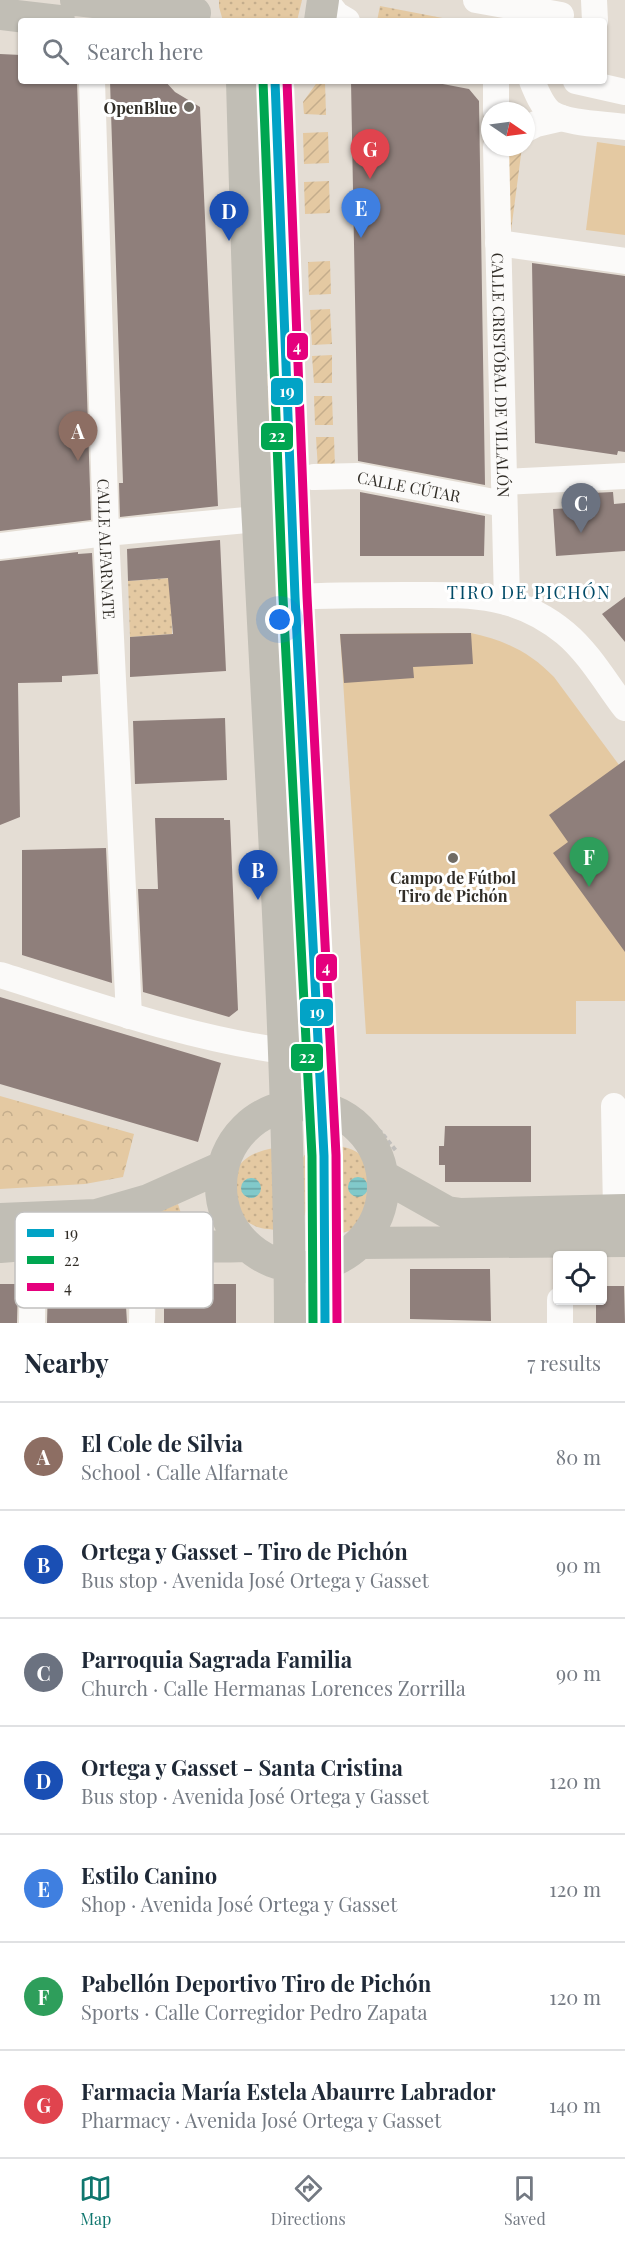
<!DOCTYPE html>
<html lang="en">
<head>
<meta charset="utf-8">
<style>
	:root { --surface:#fff; --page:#f6f6f7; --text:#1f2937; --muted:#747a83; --line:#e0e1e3; --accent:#0f766e }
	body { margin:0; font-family:"Playfair Display",serif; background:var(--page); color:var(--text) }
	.controls { position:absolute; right:18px; bottom:18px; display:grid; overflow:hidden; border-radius:6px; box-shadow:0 2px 4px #0004 }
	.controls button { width:54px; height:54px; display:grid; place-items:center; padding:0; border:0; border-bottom:2px solid var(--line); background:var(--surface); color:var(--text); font:30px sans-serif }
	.compass { position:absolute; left:481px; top:102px; width:54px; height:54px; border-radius:50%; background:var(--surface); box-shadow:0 2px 4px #0004; rotate:103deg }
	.you { position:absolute; left:280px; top:620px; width:21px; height:21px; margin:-15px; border:4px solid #fff; border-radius:50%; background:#1a73e8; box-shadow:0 0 0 9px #1a73e833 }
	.badge { display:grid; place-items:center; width:39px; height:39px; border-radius:50%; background:var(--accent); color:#fff; font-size:20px; font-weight:700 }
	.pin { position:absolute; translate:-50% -50px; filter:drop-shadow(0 2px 3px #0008) }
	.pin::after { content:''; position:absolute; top:32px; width:21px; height:18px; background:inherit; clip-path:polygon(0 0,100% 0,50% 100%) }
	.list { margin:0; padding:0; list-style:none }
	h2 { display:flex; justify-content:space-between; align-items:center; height:78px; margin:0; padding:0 24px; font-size:26px }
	h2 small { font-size:20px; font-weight:400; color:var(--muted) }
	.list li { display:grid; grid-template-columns:39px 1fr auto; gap:18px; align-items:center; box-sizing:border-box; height:108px; padding:0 24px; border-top:2px solid var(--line) }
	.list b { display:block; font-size:22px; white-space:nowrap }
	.list p { margin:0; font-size:20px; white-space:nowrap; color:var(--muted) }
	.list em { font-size:20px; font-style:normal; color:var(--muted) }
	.icon { flex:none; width:33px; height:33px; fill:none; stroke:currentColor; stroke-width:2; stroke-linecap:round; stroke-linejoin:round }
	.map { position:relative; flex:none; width:625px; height:1323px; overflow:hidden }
	.search { position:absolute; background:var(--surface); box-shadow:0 2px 4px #0004; left:18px; right:18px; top:18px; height:66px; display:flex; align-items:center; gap:15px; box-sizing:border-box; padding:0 21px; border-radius:6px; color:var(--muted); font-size:22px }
	.sheet { height:834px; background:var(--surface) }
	nav { display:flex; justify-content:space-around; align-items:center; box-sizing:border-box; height:84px; border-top:2px solid var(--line); background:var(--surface); font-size:16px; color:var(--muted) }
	nav a { display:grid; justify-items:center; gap:3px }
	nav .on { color:var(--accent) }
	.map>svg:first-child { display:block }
	.grass { fill:url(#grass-dots) }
	.park { fill:url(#park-crowns) }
	.garden { fill:url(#garden-furrows) }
	.pitch { fill:#e4c9a2 }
	.water { fill:url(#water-rules) }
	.building { fill:#8f7f7b }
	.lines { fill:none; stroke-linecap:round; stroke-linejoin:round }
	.path { stroke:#c1bfbc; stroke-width:4; stroke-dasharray:4.5 3; stroke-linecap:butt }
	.minor { stroke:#fbfaf9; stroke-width:26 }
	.major { stroke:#c1beb5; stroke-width:32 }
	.bus-1-casing { stroke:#fff; stroke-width:14 }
	.bus-2-casing { stroke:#fff; stroke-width:14 }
	.bus-3-casing { stroke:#fff; stroke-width:14 }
	.bus-1 { stroke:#02a3c6; stroke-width:9 }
	.bus-2 { stroke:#00a651; stroke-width:9 }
	.bus-3 { stroke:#e5007d; stroke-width:9 }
	.poi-dot { fill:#706b64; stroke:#fff; stroke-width:2 }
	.labels { text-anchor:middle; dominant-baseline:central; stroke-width:6; stroke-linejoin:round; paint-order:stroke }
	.poi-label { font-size:16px; font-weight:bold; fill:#312d27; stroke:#fff; text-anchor:end }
	.street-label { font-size:16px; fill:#312d27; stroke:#fff }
	.neighbourhood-label { font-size:18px; letter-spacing:1.5px; fill:#004a67; stroke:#fff }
	.key { fill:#fff; stroke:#c1c0be; stroke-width:1.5 }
	.key-label { font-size:16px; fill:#312d27 }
	.line-badge { stroke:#fff; stroke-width:2 }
	.badge-label { font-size:16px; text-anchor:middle; font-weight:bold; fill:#fff }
</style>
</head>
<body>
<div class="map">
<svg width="625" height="1323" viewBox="0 0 625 1323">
	<defs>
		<pattern id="grass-dots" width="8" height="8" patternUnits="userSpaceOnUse" patternTransform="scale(1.5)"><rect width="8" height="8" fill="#e4c9a2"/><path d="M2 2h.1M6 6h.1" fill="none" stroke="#c4ad8c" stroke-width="1.8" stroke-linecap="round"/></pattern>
		<pattern id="park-crowns" width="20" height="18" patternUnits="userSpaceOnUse" patternTransform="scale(1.5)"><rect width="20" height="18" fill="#e4c9a2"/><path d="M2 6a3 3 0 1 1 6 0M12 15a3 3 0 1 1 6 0" fill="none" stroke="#c4ad8c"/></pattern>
		<pattern id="garden-furrows" width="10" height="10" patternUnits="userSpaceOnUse" patternTransform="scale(1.5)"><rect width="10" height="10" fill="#e4c9a2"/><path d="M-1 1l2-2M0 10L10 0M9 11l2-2" fill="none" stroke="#c4ad8c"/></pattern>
		<pattern id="water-rules" width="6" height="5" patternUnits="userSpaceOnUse" patternTransform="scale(1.5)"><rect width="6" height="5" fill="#81c9ca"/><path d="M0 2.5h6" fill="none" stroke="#6aa4a4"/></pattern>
	</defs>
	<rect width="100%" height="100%" fill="#e4ddd4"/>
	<!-- grass -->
	<path class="grass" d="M219,0H302L297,21H223L219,7Z
		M380,6L453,20L452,21H377Z
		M254,136H261L277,486H270Z
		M271,507H278L304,1055L298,1056Z
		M171,578L172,634L130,637L128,581Z
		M331,1146C390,1143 393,1232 332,1234Z
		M274,1148L276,1230C268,1229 260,1229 253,1225C227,1213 223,1175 247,1158C255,1152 265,1150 274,1148Z
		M308,1152V1206L304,1216C302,1197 291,1165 308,1152Z
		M178,1204L186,1229L0,1232L142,1218Z"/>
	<!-- park -->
	<path class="park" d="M0,1096L134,1134L123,1177L85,1184L0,1189Z"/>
	<!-- garden -->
	<path class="garden" d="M318,81H325L326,115L304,114L303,102Z
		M328,132L329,163L304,164L303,133Z
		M510,147H522L511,231L507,149Z
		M329,181L330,213L305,214L304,182Z
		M330,261L331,294L309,295L308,262Z
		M330,309L332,344L312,345L310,310Z
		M332,355V383H314L312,356Z
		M314,396H332L333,425H315Z
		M316,437H334L335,469L318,470Z"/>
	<!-- pitch -->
	<path class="pitch" d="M597,142L625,146V235L586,230Z
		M471,633C504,640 530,652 554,677L625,773V1001H576V1034H366L340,634Z"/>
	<!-- water -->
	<path class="water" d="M348 1187a10 10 0 1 1 20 0a10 10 0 1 1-20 0Z
		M241 1188a10 10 0 1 1 20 0a10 10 0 1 1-20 0Z"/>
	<!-- building -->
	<path class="building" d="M0,54L21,55V81H77L91,520L0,531Z
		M110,81H165L175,92L200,107L218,506L120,517L119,483H123Z
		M351,81H427L469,89L479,101L485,485L358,461Z
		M532,263L625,276V452L618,451L617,455L535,443Z
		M360,492L485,516L484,556H360Z
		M613,492L614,504L625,503V551L556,556L553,509L573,508L572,494Z
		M220,540L226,671L130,677V637L173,634L168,578L128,581L127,549Z
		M78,552V554L92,553L98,674L62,676V682L18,683L20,817L0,825V561Z
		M625,597V642L602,614Z
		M471,633L473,664L413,667L414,678L344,683L340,634Z
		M225,718L227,780L135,784L133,721Z
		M625,760V952L553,853L568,842L549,815Z
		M155,818H224V820H230L238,1010L229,1017L143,992L138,889H158Z
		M106,848L112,983L22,955V850Z
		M0,997L221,1063L198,1142L0,1084Z
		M445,1126H531V1182H445V1165H439V1146H444Z
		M410,1269H490L491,1321L410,1319Z
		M0,1284H18L17,1323H0Z
		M48,1284H122V1306H126L127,1323H47Z
		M164,1284H236V1323H164Z
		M603,1286H624L625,1323H596V1300H603Z"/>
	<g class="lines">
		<!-- path -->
		<path class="path" d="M348,1107L381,1132L397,1152"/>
		<!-- minor -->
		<g class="minor">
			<path d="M325,0L337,15L347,21"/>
			<path d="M476,0L561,15"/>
			<path d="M594,0L595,21"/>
			<path id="s1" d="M92,81L106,533L129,1016"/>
			<path d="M532,81C536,91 542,106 551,113C567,124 605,124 625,127"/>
			<path d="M576,81L625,92"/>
			<path d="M496,111V81"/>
			<path d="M526,129L536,124L562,118"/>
			<path id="s2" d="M496,147L507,602"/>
			<path d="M498,243L625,261"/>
			<path id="s3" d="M314,477L358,476L504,504"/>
			<path d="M504,482L625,476"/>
			<path d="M0,546L106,533L257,519"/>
			<path d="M295,597C331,595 368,595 405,595C466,595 514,591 565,633C589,653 606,683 625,708"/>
			<path d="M0,975C93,1004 187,1038 284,1051"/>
			<path d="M614,1106L616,1210"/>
			<path d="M32,1323L33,1245"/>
			<path d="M142,1323L143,1273"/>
			<path d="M560,1323V1300"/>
		</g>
		<!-- major -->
		<path class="major" d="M76,0L195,13
			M0,14L59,21
			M320,21L323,0
			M242,81C246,229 250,377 258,524C271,790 289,1056 290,1323
			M275,81L295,597L324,1156L325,1323
			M221 1186a81 81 0 1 1 162 0a81 81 0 1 1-162 0Z
			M383,1176L447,1212L461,1214L625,1210
			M0,1219L96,1215L148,1200L222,1167
			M361,1243L625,1241
			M0,1247C82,1240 164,1249 246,1246"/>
		<!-- bus-1 casing -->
		<g class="bus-1-casing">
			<path id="bus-1" d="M275,81L295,597L324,1156L325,1323"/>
		</g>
		<!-- bus-2 casing -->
		<g class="bus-2-casing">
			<path id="bus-2" d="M263,81L283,598L312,1156L313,1323"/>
		</g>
		<!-- bus-3 casing -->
		<g class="bus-3-casing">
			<path id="bus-3" d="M287,81L307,596L336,1155L337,1323"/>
		</g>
		<!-- bus-1 -->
		<use href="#bus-1" class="bus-1"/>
		<!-- bus-2 -->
		<use href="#bus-2" class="bus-2"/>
		<!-- bus-3 -->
		<use href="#bus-3" class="bus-3"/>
	</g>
	<!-- markers -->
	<g class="poi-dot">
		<circle cx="189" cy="107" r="6"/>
		<circle cx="453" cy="858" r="6"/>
	</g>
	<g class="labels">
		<!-- poi labels -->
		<g class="poi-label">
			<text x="177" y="107">OpenBlue</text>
			<text x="453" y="877" text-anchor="middle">Campo de Fútbol<tspan x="453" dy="18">Tiro de Pichón</tspan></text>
		</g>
		<!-- street labels -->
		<g class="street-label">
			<text stroke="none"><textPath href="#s2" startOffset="228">CALLE CRISTÓBAL DE VILLALÓN</textPath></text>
			<text stroke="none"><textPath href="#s3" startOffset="96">CALLE CÚTAR</textPath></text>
			<text stroke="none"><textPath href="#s1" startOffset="468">CALLE ALFARNATE</textPath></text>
		</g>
		<!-- neighbourhood labels -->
		<g class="neighbourhood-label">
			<text x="529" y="592">TIRO DE PICHÓN</text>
		</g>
	</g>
	<!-- legend -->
	<rect x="15" y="1212" width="198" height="96" rx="9" class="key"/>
	<rect x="27" y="1229" width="27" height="8" fill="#02a3c6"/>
	<rect x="27" y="1256" width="27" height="8" fill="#00a651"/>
	<rect x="27" y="1283" width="27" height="8" fill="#e5007d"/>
	<g class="key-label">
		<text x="64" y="1239">19</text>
		<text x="64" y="1266">22</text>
		<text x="64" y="1293">4</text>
	</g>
	<g class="line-badge">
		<rect x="286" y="332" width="23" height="29" rx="6" fill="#e5007d"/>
		<rect x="270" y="377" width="34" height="29" rx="6" fill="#02a3c6"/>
		<rect x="260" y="422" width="34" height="29" rx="6" fill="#00a651"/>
		<rect x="315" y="953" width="23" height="29" rx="6" fill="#e5007d"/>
		<rect x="299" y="998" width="35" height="29" rx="6" fill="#02a3c6"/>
		<rect x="290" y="1043" width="34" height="29" rx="6" fill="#00a651"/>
	</g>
	<g class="badge-label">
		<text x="297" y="352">4</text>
		<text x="287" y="397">19</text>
		<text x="277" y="442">22</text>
		<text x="326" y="973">4</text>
		<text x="317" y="1018">19</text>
		<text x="307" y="1063">22</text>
	</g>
</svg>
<div class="controls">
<button><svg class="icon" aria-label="locate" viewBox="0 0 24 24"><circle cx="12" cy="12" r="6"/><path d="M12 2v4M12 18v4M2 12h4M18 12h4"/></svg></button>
</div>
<svg class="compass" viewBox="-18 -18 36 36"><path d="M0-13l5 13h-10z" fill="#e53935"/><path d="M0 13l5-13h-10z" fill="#747a83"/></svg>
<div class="you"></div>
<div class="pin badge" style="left:78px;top:461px;background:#8d6e63">A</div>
<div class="pin badge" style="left:258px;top:900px;background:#1a4fb4">B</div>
<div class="pin badge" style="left:581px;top:533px;background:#6b7280">C</div>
<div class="pin badge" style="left:229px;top:241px;background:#1a4fb4">D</div>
<div class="pin badge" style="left:361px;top:238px;background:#3f7fe0">E</div>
<div class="pin badge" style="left:589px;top:887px;background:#2e9e5b">F</div>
<div class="pin badge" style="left:370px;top:179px;background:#e0444e">G</div>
<div class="search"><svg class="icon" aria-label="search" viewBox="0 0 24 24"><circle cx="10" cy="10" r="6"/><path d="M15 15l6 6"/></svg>Search here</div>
</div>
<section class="sheet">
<h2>Nearby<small>7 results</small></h2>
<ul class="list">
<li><span class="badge" style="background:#8d6e63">A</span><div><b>El Cole de Silvia</b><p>School · Calle Alfarnate</p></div><em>80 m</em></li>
<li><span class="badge" style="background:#1a4fb4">B</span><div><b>Ortega y Gasset - Tiro de Pichón</b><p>Bus stop · Avenida José Ortega y Gasset</p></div><em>90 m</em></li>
<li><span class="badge" style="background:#6b7280">C</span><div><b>Parroquia Sagrada Familia</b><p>Church · Calle Hermanas Lorences Zorrilla</p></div><em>90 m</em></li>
<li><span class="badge" style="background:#1a4fb4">D</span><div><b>Ortega y Gasset - Santa Cristina</b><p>Bus stop · Avenida José Ortega y Gasset</p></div><em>120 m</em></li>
<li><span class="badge" style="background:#3f7fe0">E</span><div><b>Estilo Canino</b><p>Shop · Avenida José Ortega y Gasset</p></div><em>120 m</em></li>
<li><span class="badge" style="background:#2e9e5b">F</span><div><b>Pabellón Deportivo Tiro de Pichón</b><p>Sports · Calle Corregidor Pedro Zapata</p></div><em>120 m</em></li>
<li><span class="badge" style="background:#e0444e">G</span><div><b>Farmacia María Estela Abaurre Labrador</b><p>Pharmacy · Avenida José Ortega y Gasset</p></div><em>140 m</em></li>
</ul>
</section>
<nav>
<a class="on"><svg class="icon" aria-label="map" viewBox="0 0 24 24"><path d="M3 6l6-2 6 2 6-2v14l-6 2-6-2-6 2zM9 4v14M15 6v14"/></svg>Map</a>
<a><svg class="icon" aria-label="directions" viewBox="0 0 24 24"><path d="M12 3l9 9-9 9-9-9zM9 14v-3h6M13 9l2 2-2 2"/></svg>Directions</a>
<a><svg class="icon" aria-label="saved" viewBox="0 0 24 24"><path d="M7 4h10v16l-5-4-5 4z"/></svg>Saved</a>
</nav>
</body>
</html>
